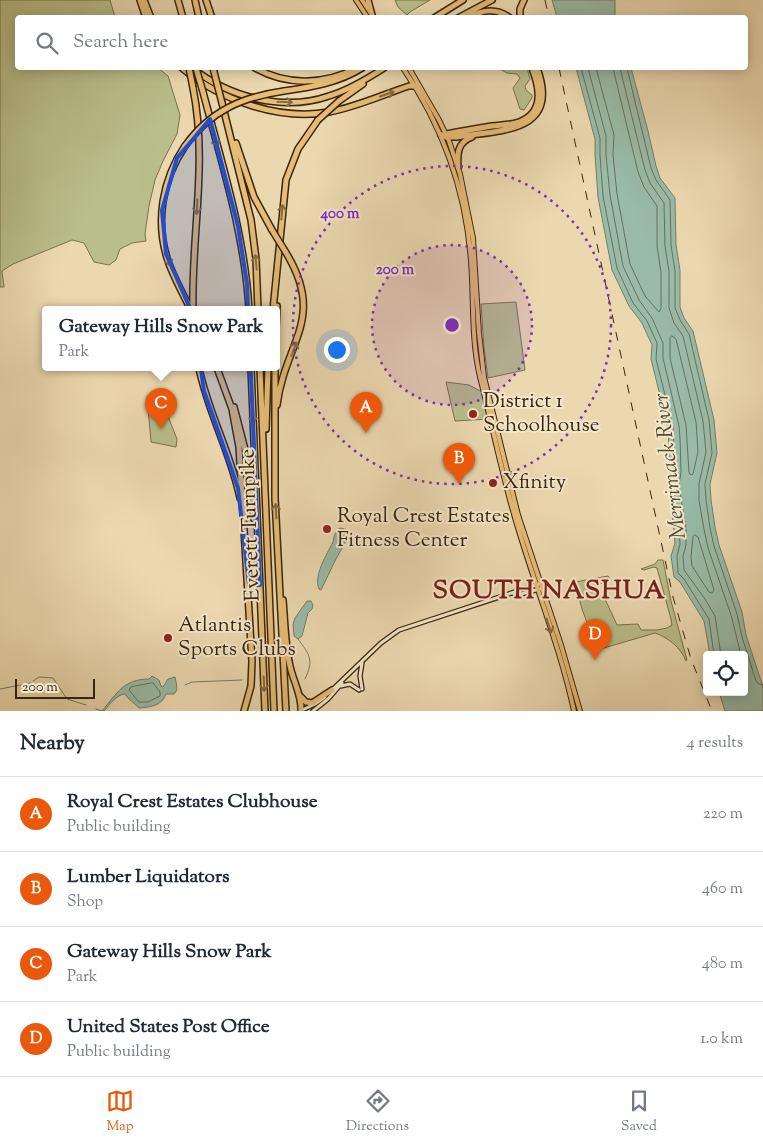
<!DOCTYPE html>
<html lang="en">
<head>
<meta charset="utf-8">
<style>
	:root { --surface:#fff; --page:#f2f2f3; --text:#1f2937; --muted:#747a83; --line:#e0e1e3; --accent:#ea580c }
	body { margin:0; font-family:"Sorts Mill Goudy",serif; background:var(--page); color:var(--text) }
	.controls { position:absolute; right:15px; bottom:15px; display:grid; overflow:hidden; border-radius:5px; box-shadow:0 2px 12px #0003 }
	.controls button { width:45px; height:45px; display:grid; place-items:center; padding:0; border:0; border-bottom:1px solid var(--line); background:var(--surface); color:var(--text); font:25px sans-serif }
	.scale { position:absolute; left:15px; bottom:12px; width:80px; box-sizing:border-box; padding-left:5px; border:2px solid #39260c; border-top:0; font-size:14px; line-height:18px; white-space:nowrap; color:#39260c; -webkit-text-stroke:4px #f3e6cb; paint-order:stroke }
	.you { position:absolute; left:336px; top:349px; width:18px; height:18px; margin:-12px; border:4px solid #fff; border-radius:50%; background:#1a73e8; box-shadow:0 0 0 8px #1a73e833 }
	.badge { display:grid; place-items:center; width:32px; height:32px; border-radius:50%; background:var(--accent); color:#fff; font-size:16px; font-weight:700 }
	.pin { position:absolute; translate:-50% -41px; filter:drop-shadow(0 1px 2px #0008) }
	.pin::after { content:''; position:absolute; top:26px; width:18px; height:15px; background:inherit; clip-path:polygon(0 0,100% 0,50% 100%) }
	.popup { position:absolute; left:42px; top:306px; width:238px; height:65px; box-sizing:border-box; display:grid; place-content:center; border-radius:5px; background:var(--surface); filter:drop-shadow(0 1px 4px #0005); font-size:16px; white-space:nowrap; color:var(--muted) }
	.popup b { font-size:19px; color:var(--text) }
	.popup::after { content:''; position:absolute; left:50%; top:100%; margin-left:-10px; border:10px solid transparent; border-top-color:var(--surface) }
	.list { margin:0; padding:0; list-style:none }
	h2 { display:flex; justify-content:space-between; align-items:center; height:65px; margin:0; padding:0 20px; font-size:21px }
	h2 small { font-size:16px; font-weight:400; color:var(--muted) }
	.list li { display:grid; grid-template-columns:32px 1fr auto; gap:15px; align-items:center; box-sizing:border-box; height:75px; padding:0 20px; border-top:1px solid var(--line) }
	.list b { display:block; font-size:19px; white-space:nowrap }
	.list p { margin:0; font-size:16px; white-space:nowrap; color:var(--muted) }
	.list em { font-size:16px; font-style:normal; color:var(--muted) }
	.icon { flex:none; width:28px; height:28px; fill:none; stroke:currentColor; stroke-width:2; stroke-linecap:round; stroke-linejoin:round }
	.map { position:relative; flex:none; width:763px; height:711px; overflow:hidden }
	.search { position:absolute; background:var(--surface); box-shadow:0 2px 12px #0003; left:15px; right:15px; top:15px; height:55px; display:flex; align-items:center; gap:12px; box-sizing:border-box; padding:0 18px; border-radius:5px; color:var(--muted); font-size:19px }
	.sheet { height:365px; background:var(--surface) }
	nav { display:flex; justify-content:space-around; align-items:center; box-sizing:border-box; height:70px; border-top:1px solid var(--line); background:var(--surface); font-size:14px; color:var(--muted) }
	nav a { display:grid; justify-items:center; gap:2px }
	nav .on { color:var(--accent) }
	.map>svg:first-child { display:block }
	.green { fill:#b9be8a; stroke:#79724b }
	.water { fill:#99bba7; stroke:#737f69 }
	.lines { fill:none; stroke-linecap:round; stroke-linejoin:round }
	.shore { stroke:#69705a; stroke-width:1 }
	.stream { stroke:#737f69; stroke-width:1 }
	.secondary-casing { stroke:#39260c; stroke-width:5.5 }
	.primary-casing { stroke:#39260c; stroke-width:6 }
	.highway-casing { stroke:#39260c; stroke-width:8 }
	.secondary { stroke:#f3e6cb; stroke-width:3 }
	.primary { stroke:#e6bc78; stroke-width:4 }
	.highway { stroke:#e6bc78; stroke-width:5 }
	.rail { stroke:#39260c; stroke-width:1; stroke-dasharray:9 9; stroke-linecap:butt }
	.highway-bridge-casing { stroke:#39260c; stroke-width:8; stroke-linecap:butt }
	.highway-bridge { stroke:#e6bc78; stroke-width:5 }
	.oneway { stroke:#876a3d }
	.marked { fill:#1d4ed8; fill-opacity:0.2; stroke:#1d4ed8; stroke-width:4; stroke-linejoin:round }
	.ring { fill:none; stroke:#7b2cbf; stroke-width:2.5; stroke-dasharray:2.5 5 }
	.poi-dot { fill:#8f2418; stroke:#f3e6cb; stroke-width:2 }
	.labels { text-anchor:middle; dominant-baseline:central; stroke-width:4; stroke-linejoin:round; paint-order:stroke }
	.poi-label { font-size:21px; fill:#39260c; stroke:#f3e6cb; text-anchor:start }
	.street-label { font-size:21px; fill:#39260c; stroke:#f3e6cb }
	.water-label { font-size:22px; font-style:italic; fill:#514b33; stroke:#f3e6cb }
	.district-label { font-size:26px; font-weight:bold; letter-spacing:1px; fill:#7a1f14; stroke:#f3e6cb }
	.centre { fill:#7b2cbf; stroke:#f3e6cb; stroke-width:2.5 }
	.ring-label { font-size:15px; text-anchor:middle; font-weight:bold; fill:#7b2cbf; stroke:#f3e6cb; stroke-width:4; stroke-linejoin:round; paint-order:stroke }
</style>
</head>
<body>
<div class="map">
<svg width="763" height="711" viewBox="0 0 763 711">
	<rect width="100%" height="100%" fill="#ecd8af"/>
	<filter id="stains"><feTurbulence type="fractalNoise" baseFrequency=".004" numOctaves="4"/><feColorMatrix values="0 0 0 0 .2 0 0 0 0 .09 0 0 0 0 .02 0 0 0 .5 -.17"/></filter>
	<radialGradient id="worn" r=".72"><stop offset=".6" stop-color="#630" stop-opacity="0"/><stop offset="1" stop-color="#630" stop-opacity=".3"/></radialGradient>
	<!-- green -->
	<path class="green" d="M0,0H110L115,17L18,18V68H158L168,76L180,115L177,134L163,161L155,180L149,206L145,234L146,241L132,243L120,249L116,260L109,265L94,262L84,243L72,240L13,264L2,271L4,287H0Z
		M395,0H430L410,12L407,15L398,7Z
		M498,68H527L530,79L525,86L526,90L532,95V98L524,110L520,109L513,88L520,78L517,74L507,73Z
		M516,302L525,370L488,378L484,347L481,304Z
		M446,382L469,385L482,392L488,419L455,421Z
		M168,394L169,419L177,439L176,447L151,442L147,396Z
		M658,560H663L671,601L687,660L686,661C681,648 669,638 655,633L597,650L582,609L575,582L608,576L610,579L596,586L597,593L606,601L617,625L638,624L641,630H657L667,628L672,625L671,619L657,568L654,567L644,570L641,569L655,564Z"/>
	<!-- water -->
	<path class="water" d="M552,0H615V17H557Z
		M576,68H631L648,131L656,166L660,178L675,198L676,245L680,270V307L684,318L693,331L714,420L717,453L710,484L711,500L715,527L719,545L742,612L746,635L763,687V711H725L719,692H744V655H710L704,621L680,582L674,577L671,556L675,543L674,530L668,484L670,472L668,428L651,359L652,345L642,323L629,306L612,270L598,197L595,155V139Z
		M340,528C345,529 348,529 350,534L336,559L321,590L319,589C313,576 327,554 333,542C334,535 335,532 340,528Z
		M307,601H311L313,605L312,609L308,613L302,636L298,639L294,636L293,624L295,618Z
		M152,676L159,680L161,686L163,687L168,679L175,677C176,683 179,690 174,694H166C162,706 150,707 139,708L128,698L125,694C116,695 110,704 104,711H102C117,693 124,679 149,679Z"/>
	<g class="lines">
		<!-- shore -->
		<path class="shore" d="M581,68L600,138V155L603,196L617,268L633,303L647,321L657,343L656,359L673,427L675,472L673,485L679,530L680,544L677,556L678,573L684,579L709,619L714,655
			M588,68L606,136V155L610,195L623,266L639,300L652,318L663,343V358L679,426L680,438L681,472L679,485L686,530V545L683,556L684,570L705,599L715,616L721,655
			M596,68L614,135L613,155L617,194L630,264L645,296L659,312L661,309V272L657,246V206L644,187L638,172L613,68
			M620,68L645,170L650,183L664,203L665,246L669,271V308L674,323L683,336L703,421L706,452L699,484V501L704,529L708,548L731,615L741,655
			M627,68L651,168L656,180L670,200L671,245L675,271V308L680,320L689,334L709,420L712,453L705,484L706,500L710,528L714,546L737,614L742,637L756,681L759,684L763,685
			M672,336L676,339L696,422L698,452L693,474L691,475L689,473L686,425L670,358V338Z
			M695,535L698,537L714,590L712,593L709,592L692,566L691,557L693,537Z
			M153,683L160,692V696L148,702H139L129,690L131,687Z"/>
		<!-- stream -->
		<path class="stream" d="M298,639C310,655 314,660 305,679
			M33,681L39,677L53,678L67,699L86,705
			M185,685L192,682L242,680
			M0,689L31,683
			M96,709L102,711"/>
		<!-- secondary casing -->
		<g class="secondary-casing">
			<path id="secondary" d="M514,594H521L543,588
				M341,686L350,684L359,690
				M362,689L360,676L362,663
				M331,691L381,643L399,630L539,584
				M300,711L315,704L325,697
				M313,711L328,699L342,683"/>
		</g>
		<!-- primary casing -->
		<g class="primary-casing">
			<path id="primary" d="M356,0L368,18
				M362,0L374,18
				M403,68C442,125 466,191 471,261C474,299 471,339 480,377C493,428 503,480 519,531C537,591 561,650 574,711
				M409,68L439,120L449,141L460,174L473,238L479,333L484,377L518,515L561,645L580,711"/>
		</g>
		<!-- highway casing -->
		<g class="highway-casing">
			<path id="highway" d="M140,0L146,18
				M144,0L151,18
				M178,0L183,18
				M195,0L199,18
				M206,0L212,18
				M368,0L372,15
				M434,18L463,0
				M458,18L492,0
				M468,18C482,10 496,7 510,18
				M520,18V9L524,0
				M182,68C220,100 279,121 329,112C356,107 382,95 409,86H415
				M192,68C229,97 283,112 329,96C349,90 367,79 384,68
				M255,68C287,86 324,85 357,68
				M284,91C312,87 338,83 362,68
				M203,92C222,164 245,236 249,310
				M339,101L363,84
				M222,103L251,220L256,259L258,310
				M441,135L446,137H456C501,130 561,133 537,68
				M442,135C459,131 476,129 492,126C500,125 508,125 516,123C545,114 540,89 532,68
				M236,143L254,197L272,230
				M185,146C162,180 155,222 168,261C174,278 183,294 191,310
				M458,167C457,153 458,142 472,137
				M193,310C191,236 208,162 193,88
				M273,310L286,180L298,149L318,120
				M276,328L277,306
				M199,368C208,413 231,453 240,498
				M217,368L232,409L239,447L252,661L251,686L244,711
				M251,368L265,711
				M260,368L274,711
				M275,368V498L286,711
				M277,405C285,341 327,319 285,251
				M234,407L248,461L254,519
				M266,429L268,368
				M283,600C285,622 285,645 290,666C293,681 302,695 301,711
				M300,696L306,702L312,703L332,690"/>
		</g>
		<!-- secondary -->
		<use href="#secondary" class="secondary"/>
		<!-- primary -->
		<use href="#primary" class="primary"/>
		<!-- highway -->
		<use href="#highway" class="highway"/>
		<!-- rail -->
		<path class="rail" d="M545,0L549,18
			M559,68L673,597L691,659L712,711"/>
		<!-- highway-bridge casing -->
		<g class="highway-bridge-casing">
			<path id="highway-bridge" d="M189,68L193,88
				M196,68L203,92
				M213,68L222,103
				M318,120L339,101
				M185,146C210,111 242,97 284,91
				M272,230L285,251"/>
		</g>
		<!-- highway-bridge -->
		<use href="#highway-bridge" class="highway-bridge"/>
	</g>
	<!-- one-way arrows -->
	<defs><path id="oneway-shaft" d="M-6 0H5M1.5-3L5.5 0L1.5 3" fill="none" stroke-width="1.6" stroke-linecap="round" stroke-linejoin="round" transform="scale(1.25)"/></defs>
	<g class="oneway">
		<use href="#oneway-shaft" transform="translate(387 94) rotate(-19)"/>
		<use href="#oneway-shaft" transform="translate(285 102) rotate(2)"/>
		<use href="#oneway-shaft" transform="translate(215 140) rotate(75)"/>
		<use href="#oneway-shaft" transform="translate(197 207) rotate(93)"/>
		<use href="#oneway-shaft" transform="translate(282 212) rotate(-85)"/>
		<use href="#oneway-shaft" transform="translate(168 259) rotate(72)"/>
		<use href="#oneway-shaft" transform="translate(256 262) rotate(-95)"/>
		<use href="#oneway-shaft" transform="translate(294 349) rotate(-69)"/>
		<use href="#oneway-shaft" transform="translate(253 416) rotate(88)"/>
		<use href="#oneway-shaft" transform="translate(276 511) rotate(-93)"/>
		<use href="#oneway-shaft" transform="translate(549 626) rotate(72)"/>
		<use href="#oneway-shaft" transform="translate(264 684) rotate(88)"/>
	</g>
	<!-- marked area -->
	<path class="marked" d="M210,119L238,226L247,284L260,585H249L238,488L204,391L193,315L166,254L162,210L177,158Z"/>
	<!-- distance rings -->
	<circle cx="452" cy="325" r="80" fill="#7b2cbf" fill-opacity=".12"/>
	<g class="ring">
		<circle cx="452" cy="325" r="80"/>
		<circle cx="452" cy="325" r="159"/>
	</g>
	<!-- markers -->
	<g class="poi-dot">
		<circle cx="473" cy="414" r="5"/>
		<circle cx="493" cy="483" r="5"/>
		<circle cx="327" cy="529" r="5"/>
		<circle cx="168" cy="638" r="5"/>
	</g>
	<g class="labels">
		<!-- poi labels -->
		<g class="poi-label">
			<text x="483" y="402">District 1<tspan x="483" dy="24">Schoolhouse</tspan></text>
			<text x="503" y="483">Xfinity</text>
			<text x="337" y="517">Royal Crest Estates<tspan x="337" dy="24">Fitness Center</tspan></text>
			<text x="178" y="626">Atlantis<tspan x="178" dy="24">Sports Clubs</tspan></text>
		</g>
		<!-- street labels -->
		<g class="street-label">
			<text transform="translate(251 525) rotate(-92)">Everett Turnpike</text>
		</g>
		<!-- water labels -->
		<g class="water-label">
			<text transform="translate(671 466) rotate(-97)">Merrimack River</text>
		</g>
		<!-- district labels -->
		<g class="district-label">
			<text x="549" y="591">SOUTH NASHUA</text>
		</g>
	</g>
	<circle cx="452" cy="325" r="8" class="centre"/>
	<g class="ring-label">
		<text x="340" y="218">400 m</text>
		<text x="395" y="274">200 m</text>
	</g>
	<rect width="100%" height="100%" filter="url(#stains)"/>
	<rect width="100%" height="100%" fill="url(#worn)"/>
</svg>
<div class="controls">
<button><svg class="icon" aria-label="locate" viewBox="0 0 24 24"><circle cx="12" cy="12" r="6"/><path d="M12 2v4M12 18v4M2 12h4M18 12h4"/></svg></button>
</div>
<div class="scale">200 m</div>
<div class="you"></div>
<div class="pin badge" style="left:366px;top:433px">A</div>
<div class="pin badge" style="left:459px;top:484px">B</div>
<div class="pin badge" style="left:161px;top:429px">C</div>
<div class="popup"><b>Gateway Hills Snow Park</b>Park</div>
<div class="pin badge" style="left:595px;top:660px">D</div>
<div class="search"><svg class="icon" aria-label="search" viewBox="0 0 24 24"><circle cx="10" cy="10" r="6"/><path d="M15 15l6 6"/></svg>Search here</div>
</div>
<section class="sheet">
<h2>Nearby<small>4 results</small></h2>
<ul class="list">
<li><span class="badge">A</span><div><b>Royal Crest Estates Clubhouse</b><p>Public building</p></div><em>220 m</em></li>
<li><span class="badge">B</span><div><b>Lumber Liquidators</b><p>Shop</p></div><em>460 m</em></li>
<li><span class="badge">C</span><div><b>Gateway Hills Snow Park</b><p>Park</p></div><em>480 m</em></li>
<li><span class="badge">D</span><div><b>United States Post Office</b><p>Public building</p></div><em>1.0 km</em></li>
</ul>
</section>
<nav>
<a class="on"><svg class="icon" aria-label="map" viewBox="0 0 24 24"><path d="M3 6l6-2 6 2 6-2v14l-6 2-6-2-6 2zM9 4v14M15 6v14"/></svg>Map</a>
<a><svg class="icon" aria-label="directions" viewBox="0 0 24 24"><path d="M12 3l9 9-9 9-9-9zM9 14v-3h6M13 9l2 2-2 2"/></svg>Directions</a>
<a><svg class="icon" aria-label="saved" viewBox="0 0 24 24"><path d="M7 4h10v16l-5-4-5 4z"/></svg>Saved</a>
</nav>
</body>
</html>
